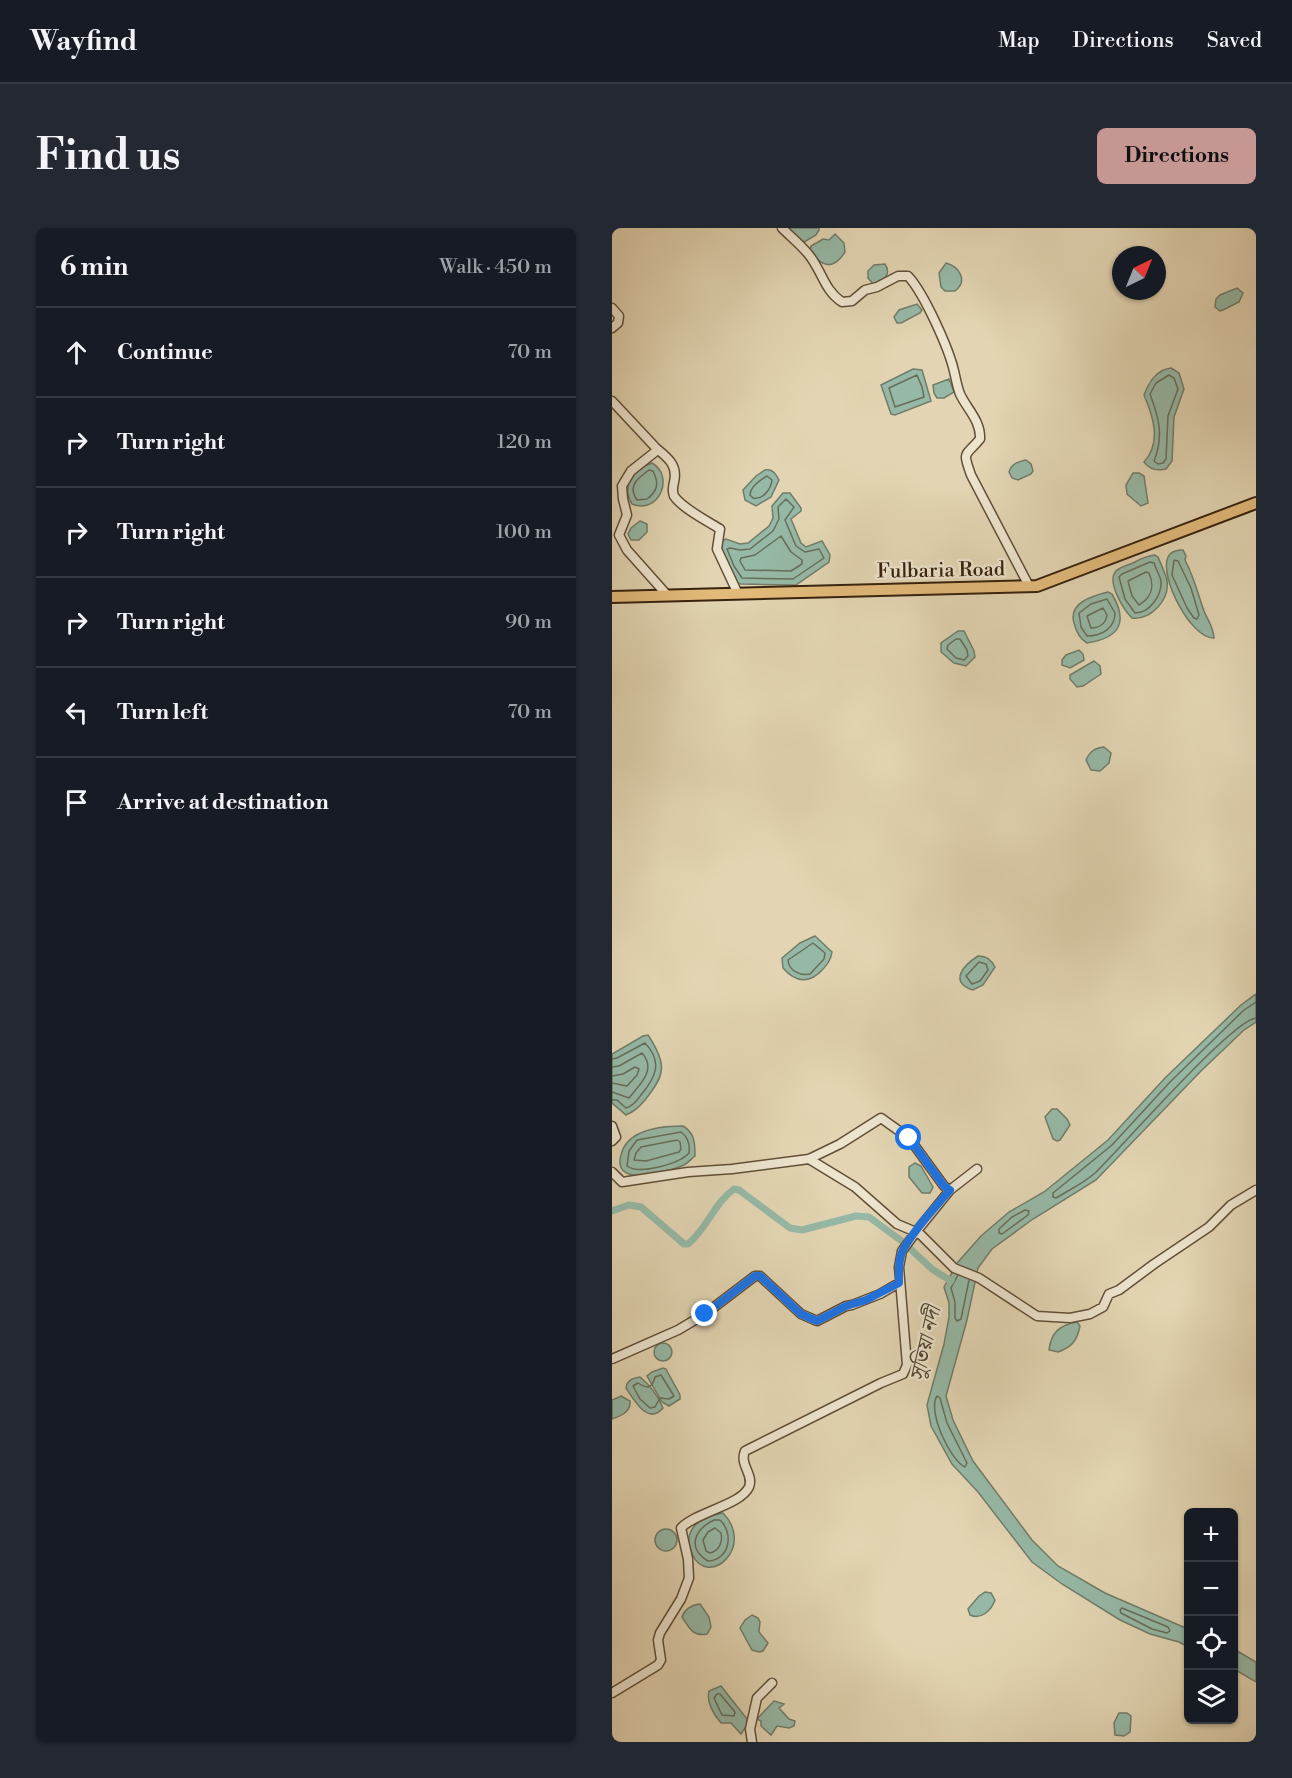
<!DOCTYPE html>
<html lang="en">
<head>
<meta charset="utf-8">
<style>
	:root { --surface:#171b24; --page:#242831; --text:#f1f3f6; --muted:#9ea1a6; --line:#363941; --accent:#c59692 }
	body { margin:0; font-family:"Libre Bodoni","Noto Serif Bengali",serif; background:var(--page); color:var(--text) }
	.controls { position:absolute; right:18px; bottom:18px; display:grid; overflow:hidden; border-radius:9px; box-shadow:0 2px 4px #0004 }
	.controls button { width:54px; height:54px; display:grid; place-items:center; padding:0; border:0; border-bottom:2px solid var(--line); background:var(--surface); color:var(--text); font:30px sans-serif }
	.compass { position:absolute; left:500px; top:18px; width:54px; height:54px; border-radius:50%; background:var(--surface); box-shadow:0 2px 4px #0004; rotate:43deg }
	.stop { position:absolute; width:18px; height:18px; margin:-14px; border:4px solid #1a73e8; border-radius:50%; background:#fff }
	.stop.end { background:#1a73e8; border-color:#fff; box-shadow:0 2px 6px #0008 }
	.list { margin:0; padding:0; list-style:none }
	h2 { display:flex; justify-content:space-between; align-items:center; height:78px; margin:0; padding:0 24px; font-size:26px }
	h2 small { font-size:20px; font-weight:400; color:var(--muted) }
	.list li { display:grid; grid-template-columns:39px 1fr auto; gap:18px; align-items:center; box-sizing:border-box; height:90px; padding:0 24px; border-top:2px solid var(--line) }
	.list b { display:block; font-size:22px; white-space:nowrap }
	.list em { font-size:20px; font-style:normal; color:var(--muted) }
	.icon { flex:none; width:33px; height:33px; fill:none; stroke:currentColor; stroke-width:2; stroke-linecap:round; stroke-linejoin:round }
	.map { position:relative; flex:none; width:644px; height:1514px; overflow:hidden; border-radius:9px }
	header { display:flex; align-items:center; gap:36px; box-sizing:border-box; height:84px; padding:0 30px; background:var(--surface); border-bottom:2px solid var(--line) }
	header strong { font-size:28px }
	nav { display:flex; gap:33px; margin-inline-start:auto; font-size:21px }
	.intro { display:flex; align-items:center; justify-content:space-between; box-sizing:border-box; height:144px; padding:0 36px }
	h1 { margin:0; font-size:42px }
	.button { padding:15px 27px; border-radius:9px; background:var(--accent); color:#111; font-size:21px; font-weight:700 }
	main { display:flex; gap:36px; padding:0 36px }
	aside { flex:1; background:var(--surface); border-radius:9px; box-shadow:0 2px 4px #0004 }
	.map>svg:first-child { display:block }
	.water { fill:#96b9a7; stroke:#707d6a; stroke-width:1.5 }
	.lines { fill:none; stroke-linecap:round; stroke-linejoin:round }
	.shore { stroke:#666e5a; stroke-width:1.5 }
	.canal { stroke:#96b9a7; stroke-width:7 }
	.minor-casing { stroke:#624f37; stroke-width:11 }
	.major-casing { stroke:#37220e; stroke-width:14 }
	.minor { stroke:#ede4ce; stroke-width:8 }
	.major { stroke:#e2ba7a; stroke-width:10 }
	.route { stroke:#1a73e8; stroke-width:8 }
	.labels { text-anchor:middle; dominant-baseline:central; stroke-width:4.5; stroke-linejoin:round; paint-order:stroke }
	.street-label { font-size:20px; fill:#37220e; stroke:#ede4ce }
	.water-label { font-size:21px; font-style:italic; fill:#4f4834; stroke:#ede4ce }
</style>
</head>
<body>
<header>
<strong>Wayfind</strong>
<nav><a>Map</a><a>Directions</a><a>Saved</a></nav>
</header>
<div class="intro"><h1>Find us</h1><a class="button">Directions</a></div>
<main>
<aside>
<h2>6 min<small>Walk · 450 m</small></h2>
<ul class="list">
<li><svg class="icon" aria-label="ahead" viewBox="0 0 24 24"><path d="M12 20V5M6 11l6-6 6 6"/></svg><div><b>Continue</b></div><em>70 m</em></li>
<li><svg class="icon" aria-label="right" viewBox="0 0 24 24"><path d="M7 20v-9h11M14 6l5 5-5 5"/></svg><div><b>Turn right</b></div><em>120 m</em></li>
<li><svg class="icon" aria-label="right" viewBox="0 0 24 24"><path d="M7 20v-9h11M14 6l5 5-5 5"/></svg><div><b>Turn right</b></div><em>100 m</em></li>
<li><svg class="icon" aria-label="right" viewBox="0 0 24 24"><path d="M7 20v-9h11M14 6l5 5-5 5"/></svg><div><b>Turn right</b></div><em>90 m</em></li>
<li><svg class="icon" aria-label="left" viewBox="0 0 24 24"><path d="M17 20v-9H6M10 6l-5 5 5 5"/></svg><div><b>Turn left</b></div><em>70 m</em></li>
<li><svg class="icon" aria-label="arrive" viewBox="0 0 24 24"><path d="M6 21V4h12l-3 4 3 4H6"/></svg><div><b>Arrive at destination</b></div></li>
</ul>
</aside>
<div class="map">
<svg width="644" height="1514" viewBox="0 0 644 1514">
	<rect width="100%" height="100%" fill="#e3d5b3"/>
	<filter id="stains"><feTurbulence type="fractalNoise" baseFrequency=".00333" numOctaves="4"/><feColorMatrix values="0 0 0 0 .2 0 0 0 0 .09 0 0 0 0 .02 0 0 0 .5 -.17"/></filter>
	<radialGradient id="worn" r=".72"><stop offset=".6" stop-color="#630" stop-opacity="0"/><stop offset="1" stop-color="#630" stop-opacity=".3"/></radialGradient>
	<!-- water -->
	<path class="water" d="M172,0H207V2L204,7L192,14Z
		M223,6L232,15L233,24C221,43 209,39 198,22L199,18L211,11L217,12Z
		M334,35C348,39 356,53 343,63H333L329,59L327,45Z
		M273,36C280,47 272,52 262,57L256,50V43L262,37Z
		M625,60L631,65L627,74L611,82L608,83L603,79L604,71L608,67Z
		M305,76L310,82L308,85L289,95H285L282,89L287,82Z
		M559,140L567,145L572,161L562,189L560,233L554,241C545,243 538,242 532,234C550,214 541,188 532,167C537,154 544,142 559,140Z
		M301,141L310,142L319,173L283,187L279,186L269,157Z
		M337,151L342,164L332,170H325L322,165L321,157Z
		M414,232L419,236L421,243L419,246L406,252L400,250L397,244C400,235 406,234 414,232Z
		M40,235C63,248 47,287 20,276C9,258 21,241 40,235Z
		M153,242C161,241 163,245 167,252L159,269L144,278L133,272L131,262L144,248Z
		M521,245H527L532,248L536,275L529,278L515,266L514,257Z
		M171,265H178L189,280V283L179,291L189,315L194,319L210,313L218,327L217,334L184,357L129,356L125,355L108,324V314L114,311L128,316L136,315L157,298L161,290L160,278Z
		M28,293L35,296V304L27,312H19L16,306L19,300Z
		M568,322H571L574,328L573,332C582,349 586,366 592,383C596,393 601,398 602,410C579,411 547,349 556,329C558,324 563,323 568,322Z
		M543,327L546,329C549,336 553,345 555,352C558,372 539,392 520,390C512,382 494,354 504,343C508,339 516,337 521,335C528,331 535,328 543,327Z
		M496,364L500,366C517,395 507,410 475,415C468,411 464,403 462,395C456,375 480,368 496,364Z
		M346,403H352L362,423L363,429L354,438L342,435L329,424V415Z
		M467,422L471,426L472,432L458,440L450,437V432L454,427Z
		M482,433L488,438L489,446L471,458L465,459L458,451V447Z
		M492,519L499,525L497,535L488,543L479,542L474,532C478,523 483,520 492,519Z
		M203,708L220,724C219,732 216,736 211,741C198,756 184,755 171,740L170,730L188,715Z
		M366,728C375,728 379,732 383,739L371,757L361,762C336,754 352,737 366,728Z
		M644,766V794L632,802L589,843L484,952L421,991L380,1021L366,1040L355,1092L334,1168L341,1192L361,1233L420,1312L446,1338L493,1365L576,1401V1419L567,1414L538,1406L508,1392L450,1356L420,1334L366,1264L340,1236L319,1198L315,1177L332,1116L337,1089V1075L332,1059L346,1034L369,1008L397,984L432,964L496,912L553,850L629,777Z
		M36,807C55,836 54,846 33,872C27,879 23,883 14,887L0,875V826L31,808Z
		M440,881H445L455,891L458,897L448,912L445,913L441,911L433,889Z
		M71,898C83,905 83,916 83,928C79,931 76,935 72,937C61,942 23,952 13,944C7,940 7,934 9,927C15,901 48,898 71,898Z
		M303,935L309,938L321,959L318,965H310L297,949V939Z
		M465,1094L468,1098C465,1113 460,1119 446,1124L437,1122C439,1104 448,1097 465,1094Z
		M42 1124a9 9 0 1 1 18 0a9 9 0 1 1-18 0Z
		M51,1140L54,1141L68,1167V1171L57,1178L50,1174L35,1148L40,1144Z
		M28,1149C38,1157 46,1168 51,1180C36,1198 22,1172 14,1160C15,1152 21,1150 28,1149Z
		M9,1168L18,1173C19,1184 9,1188 0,1191V1172Z
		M111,1285C144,1319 96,1361 80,1326C77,1318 75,1311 79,1303C85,1291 99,1287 111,1285Z
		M43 1312a11 11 0 1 1 22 0a11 11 0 1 1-22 0Z
		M373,1364L379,1365L383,1372C379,1383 369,1392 358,1387L356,1381L367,1368Z
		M88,1376L97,1389L99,1399L95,1406C81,1409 77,1400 70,1389C73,1380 80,1377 88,1376Z
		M140,1387L146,1390L148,1394L147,1404L156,1415L151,1423L147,1424L140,1422L128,1400L133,1392Z
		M622,1421L644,1434V1454L622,1441Z
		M109,1458L135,1491V1497L129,1506L119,1495H109C102,1487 94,1474 97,1463Z
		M162,1473L172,1476L167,1480L177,1491L183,1493L182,1498L177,1500L165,1498L159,1507L149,1498V1493L145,1491Z
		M507,1485H515L519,1488L518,1504L512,1508L503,1507L502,1495Z"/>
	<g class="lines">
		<!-- shore -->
		<path class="shore" d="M305,147L310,159L312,169L283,179L277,160Z
			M557,147L562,150L566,161L556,188L554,231L551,235L546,236L542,233C552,208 547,190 538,166L544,155Z
			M37,242L41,243C47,255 46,263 35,271L25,272C15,258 26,250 37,242Z
			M155,248L160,252C159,261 151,272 141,270L138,267C138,259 148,252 155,248Z
			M174,271L182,279L173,292L184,318L193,324L207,321L212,330L181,351L130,350L122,338L115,321L118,320L128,322L138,321L161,303L167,291L166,279Z
			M169,308L179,324L190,332V336L179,343L133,342L128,333L129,330L143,327Z
			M562,332L566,333L579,360L587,387L585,391L582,390L575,380L560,347Z
			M538,334L542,335C544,341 548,348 549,353C550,367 538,385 523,385L513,371L507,349L510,346Z
			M534,344L537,345C543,359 540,369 527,377L520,368L516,353Z
			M495,371L503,385C503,400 490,408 475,408L469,399L467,385L479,376Z
			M491,380L495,387C494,395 488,400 479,400L475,388Z
			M344,411H348L355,422L356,428L352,432L344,430L335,421L336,417Z
			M201,715L213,725L212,731L198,746C188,748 177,743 176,732Z
			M367,734L374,736L376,742L368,753L360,756L354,748Z
			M644,774L632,782L558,854L500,917L441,965V969L444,970C457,962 472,955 483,945C508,921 620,792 644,790
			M0,831L5,830L33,815C51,834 44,849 29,867C24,873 22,877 14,880L5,872H0
			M0,839L7,838L30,825C45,842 28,856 17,870L0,864
			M0,848L11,846L23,839L27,841L25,847L15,858L0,855
			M69,904C76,909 78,917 77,925C67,936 27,947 15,938L17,923L25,912Z
			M65,912L68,914L69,921L67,924L34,933L22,932L24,925L29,919Z
			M413,982L417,983L416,987L390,1006L387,1005V1001L400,989Z
			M346,1047L339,1060L343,1074V1090L345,1093L349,1091L357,1052
			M49,1147L62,1168L57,1171L48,1170L43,1179L38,1180L28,1171L21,1158L26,1155C35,1161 40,1161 43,1149Z
			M325,1168L328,1170L335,1195L355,1235L353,1239C338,1232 315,1183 325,1168Z
			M102,1292H108C122,1305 118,1332 96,1333C74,1320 83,1301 102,1292Z
			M103,1300L109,1305C111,1314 107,1323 98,1325L94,1323L91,1312L96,1304Z
			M510,1380L556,1399L558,1403L555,1405L540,1401L509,1385L508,1382Z
			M105,1466H108L123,1484L122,1488L110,1487L102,1470Z"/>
		<!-- canal -->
		<path class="canal" d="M0,983L17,977L29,979L72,1016H76C95,1001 102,975 122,961L127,962L178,1000L190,1002L244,988L257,989L291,1014L320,1041L339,1053"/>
		<!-- minor casing -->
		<g class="minor-casing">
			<path id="minor" d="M170,0C179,9 189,17 197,27C210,43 212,62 230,74L240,73L253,62L265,59L286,48H296C312,65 337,121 342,143C344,151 345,158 348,166C355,181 369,193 368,211C353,229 350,222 359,247L417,358
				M0,80L7,88L6,95L0,100
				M0,173L44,220L43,224L19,243L10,258L11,271L15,287L7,307L15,322L55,367
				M44,220C56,230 66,237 62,254C61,258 60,263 62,268C70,280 95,293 108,301L105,321L126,366
				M0,898L4,909L0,913
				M197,931L243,959L285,996L304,1004L338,962L365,941
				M0,944L10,954L76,944L120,941L197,931L228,916L269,890L297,910L332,958L338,962
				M0,1131L66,1102L93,1086L143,1048H148L189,1086L205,1093L234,1078L240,1077L268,1066L287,1055
				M0,1465L46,1437L49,1432L46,1412L48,1405L69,1371L77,1350L76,1331L69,1300C84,1284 129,1277 137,1259C142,1246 127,1237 133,1223L269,1155L291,1146L295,1137L287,1039L290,1023L304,1004L309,1007L342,1040L367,1050L425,1088L458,1090L478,1086L491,1079L497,1066L507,1062L542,1036L597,999L619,977L644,962
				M140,1514L138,1501L145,1470L160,1455"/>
		</g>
		<!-- major casing -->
		<g class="major-casing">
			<path id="major" d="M0,369L425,358L644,275"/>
		</g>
		<!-- minor -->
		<use href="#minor" class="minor"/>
		<!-- major -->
		<use href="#major" class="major"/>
	</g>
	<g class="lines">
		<!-- route -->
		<path class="route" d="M93,1086L143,1048H148L189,1086L205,1093L234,1078L254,1072L287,1055C287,1044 286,1031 291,1022C303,1000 322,981 338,962L332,958L297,910"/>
	</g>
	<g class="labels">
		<!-- street labels -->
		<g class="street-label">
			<text transform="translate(329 343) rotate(-1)">Fulbaria Road</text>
		</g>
		<!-- water labels -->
		<g class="water-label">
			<text transform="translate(314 1116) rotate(-77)">সুতিয়া নদী</text>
		</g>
	</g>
	<rect width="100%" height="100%" filter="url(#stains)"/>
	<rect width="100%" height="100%" fill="url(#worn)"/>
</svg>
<div class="controls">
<button>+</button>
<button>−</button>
<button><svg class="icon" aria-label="locate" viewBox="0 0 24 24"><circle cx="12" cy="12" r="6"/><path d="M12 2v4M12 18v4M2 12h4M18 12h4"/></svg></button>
<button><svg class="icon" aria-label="layers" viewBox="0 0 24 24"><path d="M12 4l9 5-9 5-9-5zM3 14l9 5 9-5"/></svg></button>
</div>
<svg class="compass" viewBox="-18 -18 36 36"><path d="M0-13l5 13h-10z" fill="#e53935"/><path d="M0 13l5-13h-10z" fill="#9ea1a6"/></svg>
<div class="stop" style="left:297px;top:910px"></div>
<div class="stop end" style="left:93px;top:1086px"></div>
</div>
</main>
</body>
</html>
